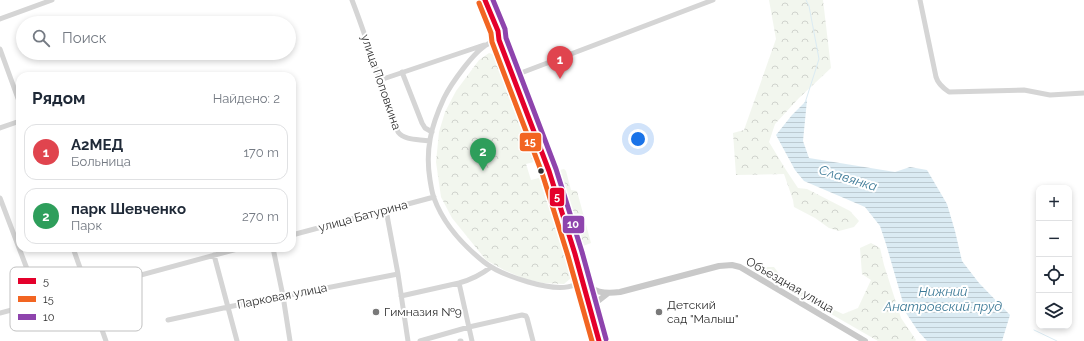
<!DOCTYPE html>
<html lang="ru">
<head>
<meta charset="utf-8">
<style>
	:root { --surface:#fff; --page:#f6f6f7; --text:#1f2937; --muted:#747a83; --line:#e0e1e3; --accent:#2563eb }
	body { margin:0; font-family:Raleway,sans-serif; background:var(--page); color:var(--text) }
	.controls { position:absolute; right:12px; bottom:12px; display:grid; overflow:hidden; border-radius:8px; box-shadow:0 2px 6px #0003 }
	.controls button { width:36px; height:36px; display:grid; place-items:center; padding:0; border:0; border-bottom:1px solid var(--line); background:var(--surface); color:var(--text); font:20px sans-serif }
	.you { position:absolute; left:638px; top:139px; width:14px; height:14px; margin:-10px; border:3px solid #fff; border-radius:50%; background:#1a73e8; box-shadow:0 0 0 6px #1a73e833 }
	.badge { display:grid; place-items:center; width:26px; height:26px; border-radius:50%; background:var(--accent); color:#fff; font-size:13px; font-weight:700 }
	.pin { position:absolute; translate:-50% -33px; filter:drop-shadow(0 1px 2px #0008) }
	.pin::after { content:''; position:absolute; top:21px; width:14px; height:12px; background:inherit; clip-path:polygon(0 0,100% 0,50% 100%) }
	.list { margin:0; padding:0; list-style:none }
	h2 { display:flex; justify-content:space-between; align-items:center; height:52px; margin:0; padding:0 16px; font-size:17px }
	h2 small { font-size:13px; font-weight:400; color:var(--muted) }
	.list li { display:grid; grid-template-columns:26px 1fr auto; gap:12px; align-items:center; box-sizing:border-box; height:56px; margin:0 8px 8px; padding:0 8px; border:1px solid var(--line); border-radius:12px }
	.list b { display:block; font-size:15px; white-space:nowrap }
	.list p { margin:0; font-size:13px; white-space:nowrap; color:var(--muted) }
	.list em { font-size:13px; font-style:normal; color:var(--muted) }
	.icon { flex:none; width:22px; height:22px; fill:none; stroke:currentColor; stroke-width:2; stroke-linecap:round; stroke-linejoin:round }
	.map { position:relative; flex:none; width:1084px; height:341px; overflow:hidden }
	.search { position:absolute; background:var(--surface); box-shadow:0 2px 6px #0003; left:16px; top:16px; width:280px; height:44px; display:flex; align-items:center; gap:10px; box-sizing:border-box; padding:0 14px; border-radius:22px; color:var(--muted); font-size:15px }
	.panel { position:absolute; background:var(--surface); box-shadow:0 2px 6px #0003; left:16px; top:72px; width:280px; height:180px; border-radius:12px }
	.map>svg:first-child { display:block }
	.forest { fill:url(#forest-crowns) }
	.water { fill:url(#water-rules) }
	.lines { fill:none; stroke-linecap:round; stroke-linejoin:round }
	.stream { stroke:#dbebf3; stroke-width:1 }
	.minor { stroke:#d5d5d5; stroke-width:5 }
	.major { stroke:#c9c9c9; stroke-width:6 }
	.bus-1-casing { stroke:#fff; stroke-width:8 }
	.bus-2-casing { stroke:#fff; stroke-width:8 }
	.bus-3-casing { stroke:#fff; stroke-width:8 }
	.bus-1 { stroke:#e4002b; stroke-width:5 }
	.bus-2 { stroke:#f26522; stroke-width:5 }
	.bus-3 { stroke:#8e44ad; stroke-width:5 }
	.bus-dot { fill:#313131; stroke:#fff; stroke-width:1.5 }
	.poi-dot { fill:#797979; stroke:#fff; stroke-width:1.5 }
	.labels { text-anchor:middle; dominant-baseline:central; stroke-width:4; stroke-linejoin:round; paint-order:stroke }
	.street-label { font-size:12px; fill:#313131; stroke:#fff }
	.poi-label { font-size:12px; fill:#313131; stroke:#fff; text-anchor:start }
	.water-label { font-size:13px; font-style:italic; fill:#3c7996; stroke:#fff }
	.key { fill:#fff; stroke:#c1c1c1; stroke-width:1 }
	.key-label { font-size:11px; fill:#313131 }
	.line-badge { stroke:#fff; stroke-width:1.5 }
	.badge-label { font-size:11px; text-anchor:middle; font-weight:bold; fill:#fff }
</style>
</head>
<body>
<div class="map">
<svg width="1084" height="341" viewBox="0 0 1084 341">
	<defs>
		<pattern id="forest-crowns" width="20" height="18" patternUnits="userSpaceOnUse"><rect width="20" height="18" fill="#f2f6ee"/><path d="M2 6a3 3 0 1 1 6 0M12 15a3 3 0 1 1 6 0" fill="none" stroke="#d0d3cd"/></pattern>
		<pattern id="water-rules" width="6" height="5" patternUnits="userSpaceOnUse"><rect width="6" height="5" fill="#dbebf3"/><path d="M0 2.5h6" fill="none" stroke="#bccad1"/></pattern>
	</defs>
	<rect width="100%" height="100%" fill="#fff"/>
	<!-- forest -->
	<path class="forest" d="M769,0H823L831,68L799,98L775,124L769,142L786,170L798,188L807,189L850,211L859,221L854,227L839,231L829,228L815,218L794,207L793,200L784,174L736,175L733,133L744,130L776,39Z
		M489,53L498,56L534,162L526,164L531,180L539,178L571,272V278L564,284L543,283L525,279L504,270L486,260L452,218L441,197L436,162L439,132L445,112L456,91L479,60Z
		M564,169L566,171L571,190L577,191L591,243L578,248L555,176L560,170Z
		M871,243L880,248L884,265L901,318L916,340L915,341H878L758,272L763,267H774L787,284L830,308L843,314L858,308L871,280L862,274L860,248Z"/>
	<!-- water -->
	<path class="water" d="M807,100L803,141L809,158L895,172L910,167L927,170L947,204L955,231L962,261L979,283L1010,315L1002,341H927L918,331L906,313L886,244L880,226L865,207L804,181L795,170L776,135L792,115Z"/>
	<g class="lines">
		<!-- stream -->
		<path class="stream" d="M805,103L819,59L809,6L806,0
			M1034,330L1057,341"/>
		<!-- minor -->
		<path class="minor" d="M352,0C369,44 382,88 398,132C405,141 419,139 429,141
			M920,0L936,77C938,84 943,88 949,92L1024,90L1050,95L1084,93
			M0,19L52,0
			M499,40C495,41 491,42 488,44C474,51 451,84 444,98C431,126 425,150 430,180C431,186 432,193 434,198C443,223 464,246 484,262C500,275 554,294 574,285C578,283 579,279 580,275
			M0,49L20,104
			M402,72L422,123L425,128L432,132
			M513,76L713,0
			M380,80L484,45
			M0,128L20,121
			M0,198L40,303
			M386,210L398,274L408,341
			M292,235L434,197
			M73,248L106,341
			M273,248L283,296L290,341
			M214,255L237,341
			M459,283L472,341
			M401,296L459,283C470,280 482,274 491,267
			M0,313L241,248
			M168,320L228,307L398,274
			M420,341L469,327L522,315L526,316L527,318L533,341
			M460,341H461"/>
		<!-- major -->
		<path class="major" d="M485,0L498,31L499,40L549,171L575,254L599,341
			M583,280C592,293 605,294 620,292L719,266L732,265L740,267L865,341
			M591,310L598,301L607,294"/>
		<!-- bus-1 casing -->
		<g class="bus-1-casing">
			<path id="bus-1" d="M485,0L498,31L499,40L549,171L575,254L599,341"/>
		</g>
		<!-- bus-2 casing -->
		<g class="bus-2-casing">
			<path id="bus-2" d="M479,3L491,33L492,42L542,173L568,256L592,341"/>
		</g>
		<!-- bus-3 casing -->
		<g class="bus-3-casing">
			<path id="bus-3" d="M493,0L505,29L506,38L556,169L582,252L606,339"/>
		</g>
		<!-- bus-1 -->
		<use href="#bus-1" class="bus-1"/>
		<!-- bus-2 -->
		<use href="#bus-2" class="bus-2"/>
		<!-- bus-3 -->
		<use href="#bus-3" class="bus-3"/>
	</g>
	<!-- markers -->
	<circle class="bus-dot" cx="541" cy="171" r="3.5"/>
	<g class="poi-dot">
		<circle cx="376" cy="312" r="4"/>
		<circle cx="659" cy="312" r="4"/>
	</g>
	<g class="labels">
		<!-- street labels -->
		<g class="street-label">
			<text transform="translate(381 82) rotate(71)">улица Поповкина</text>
			<text transform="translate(363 216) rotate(-15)">улица Батурина</text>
			<text transform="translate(790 285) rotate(30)">Объездная улица</text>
			<text transform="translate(282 296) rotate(-11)">Парковая улица</text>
		</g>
		<!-- poi labels -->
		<g class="poi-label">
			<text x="667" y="305">Детский<tspan x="667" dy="14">сад "Малыш"</tspan></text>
			<text x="384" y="312">Гимназия №9</text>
		</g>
		<!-- water labels -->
		<g class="water-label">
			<text transform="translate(848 178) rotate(17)">Славянка</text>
			<text x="943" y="291">Нижний<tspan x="943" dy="15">Анатровский пруд</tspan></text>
		</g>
	</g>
	<!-- legend -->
	<rect x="10" y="267" width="132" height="64" rx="6" class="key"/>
	<rect x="18" y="278" width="18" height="6" fill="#e4002b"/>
	<rect x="18" y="296" width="18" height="6" fill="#f26522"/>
	<rect x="18" y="314" width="18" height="6" fill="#8e44ad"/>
	<g class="key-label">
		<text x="43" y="285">5</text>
		<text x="43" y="303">15</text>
		<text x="43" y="321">10</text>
	</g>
	<g class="line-badge">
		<rect x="519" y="132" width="23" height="20" rx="4" fill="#f26522"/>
		<rect x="549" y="187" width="16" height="20" rx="4" fill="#e4002b"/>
		<rect x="562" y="215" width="23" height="19" rx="4" fill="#8e44ad"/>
	</g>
	<g class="badge-label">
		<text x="530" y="146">15</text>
		<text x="557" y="201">5</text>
		<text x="573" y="228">10</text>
	</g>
</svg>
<div class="controls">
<button>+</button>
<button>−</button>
<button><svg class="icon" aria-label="locate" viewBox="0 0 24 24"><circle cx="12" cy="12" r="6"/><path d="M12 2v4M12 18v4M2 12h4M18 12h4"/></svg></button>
<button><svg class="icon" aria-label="layers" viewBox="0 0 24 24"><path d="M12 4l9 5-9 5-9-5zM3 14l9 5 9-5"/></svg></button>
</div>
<div class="you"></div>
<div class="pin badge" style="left:560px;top:79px;background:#e0444e">1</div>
<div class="pin badge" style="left:483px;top:171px;background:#2e9e5b">2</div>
<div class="search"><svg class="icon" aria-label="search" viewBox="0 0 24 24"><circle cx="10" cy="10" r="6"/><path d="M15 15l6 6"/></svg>Поиск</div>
<section class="panel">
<h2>Рядом<small>Найдено: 2</small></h2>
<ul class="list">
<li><span class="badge" style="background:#e0444e">1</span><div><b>А2МЕД</b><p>Больница</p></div><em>170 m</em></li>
<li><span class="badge" style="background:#2e9e5b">2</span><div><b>парк Шевченко</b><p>Парк</p></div><em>270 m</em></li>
</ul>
</section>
</div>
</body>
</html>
